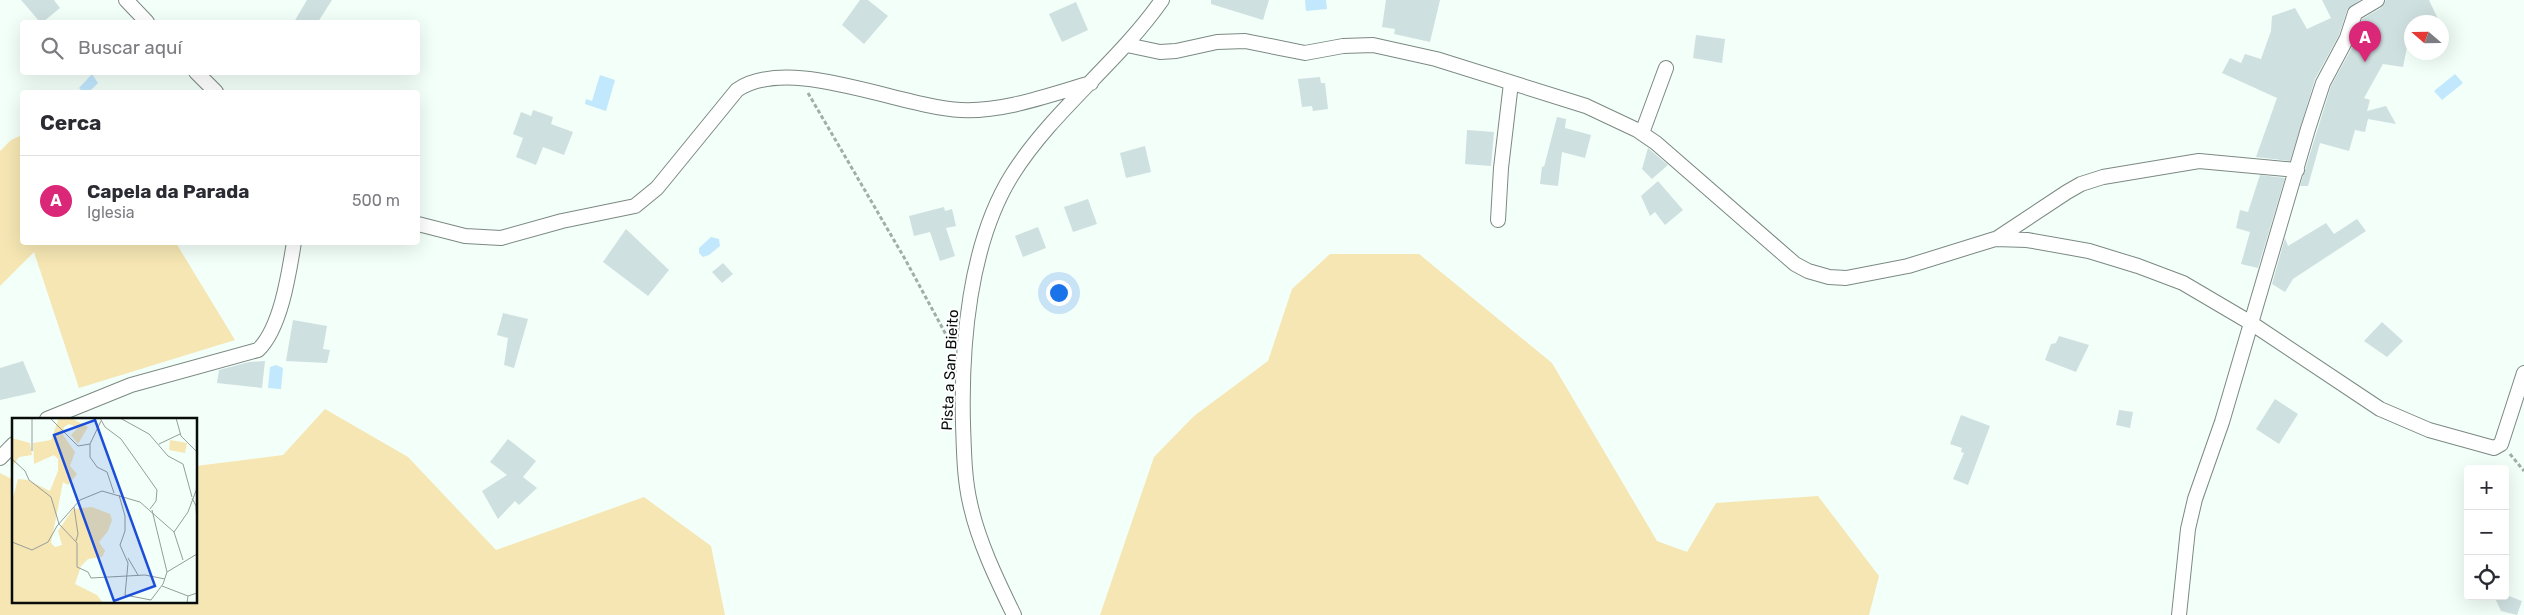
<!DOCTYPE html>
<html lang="es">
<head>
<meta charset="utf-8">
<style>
	:root { --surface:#fff; --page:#f2f2f3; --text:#2b2b33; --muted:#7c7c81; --line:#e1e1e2; --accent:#db2777 }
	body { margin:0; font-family:Rubik,sans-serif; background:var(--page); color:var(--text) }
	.controls { position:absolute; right:15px; bottom:15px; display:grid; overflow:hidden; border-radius:5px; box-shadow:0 5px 20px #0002 }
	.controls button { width:45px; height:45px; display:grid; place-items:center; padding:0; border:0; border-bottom:1px solid var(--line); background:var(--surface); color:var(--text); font:25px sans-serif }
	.compass { position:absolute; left:2404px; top:15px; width:45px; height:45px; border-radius:50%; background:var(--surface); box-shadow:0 5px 20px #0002; rotate:290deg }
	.you { position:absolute; left:1058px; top:292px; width:18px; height:18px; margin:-12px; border:4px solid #fff; border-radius:50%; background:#1a73e8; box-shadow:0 0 0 8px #1a73e833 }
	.badge { display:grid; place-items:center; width:32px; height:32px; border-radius:50%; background:var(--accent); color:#fff; font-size:16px; font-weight:700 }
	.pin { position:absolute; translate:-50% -41px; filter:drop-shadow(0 1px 2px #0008) }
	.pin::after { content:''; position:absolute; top:26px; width:18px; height:15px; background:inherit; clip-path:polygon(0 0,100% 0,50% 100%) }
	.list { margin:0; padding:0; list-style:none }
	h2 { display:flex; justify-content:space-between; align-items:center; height:65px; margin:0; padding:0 20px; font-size:21px }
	h2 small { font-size:16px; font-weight:400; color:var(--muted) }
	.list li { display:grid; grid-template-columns:32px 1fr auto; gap:15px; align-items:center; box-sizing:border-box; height:90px; padding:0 20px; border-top:1px solid var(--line) }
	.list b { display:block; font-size:19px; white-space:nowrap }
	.list p { margin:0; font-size:16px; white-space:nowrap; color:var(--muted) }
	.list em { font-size:16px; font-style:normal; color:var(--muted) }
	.icon { flex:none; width:28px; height:28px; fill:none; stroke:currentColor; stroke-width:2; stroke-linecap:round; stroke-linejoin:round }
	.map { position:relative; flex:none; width:2524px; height:615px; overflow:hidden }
	.search { position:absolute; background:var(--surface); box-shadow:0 5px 20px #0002; left:20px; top:20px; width:400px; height:55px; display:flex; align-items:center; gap:12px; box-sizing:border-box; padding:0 18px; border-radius:5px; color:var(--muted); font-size:19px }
	.panel { position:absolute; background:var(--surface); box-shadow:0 5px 20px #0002; left:20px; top:90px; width:400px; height:155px; border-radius:5px }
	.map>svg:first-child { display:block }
	.green { fill:#f5e6b3 }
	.water { fill:#c1e8fd }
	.building { fill:#cfe0e0 }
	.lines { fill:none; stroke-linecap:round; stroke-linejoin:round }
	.street-casing { stroke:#7c8983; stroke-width:16 }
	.path { stroke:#a3ada8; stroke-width:3; stroke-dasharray:4 2.5; stroke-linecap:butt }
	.street { stroke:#fff; stroke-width:14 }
	.labels { text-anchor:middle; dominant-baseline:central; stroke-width:4; stroke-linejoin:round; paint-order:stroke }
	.street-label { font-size:15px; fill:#080d0b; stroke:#fff }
	.inset-road { fill:none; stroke:#959e9a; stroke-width:1 }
	.view { fill:#1d4ed8; fill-opacity:0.15; stroke:#1d4ed8; stroke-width:2.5 }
	.inset-edge { fill:none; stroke:#080d0b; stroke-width:2.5 }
</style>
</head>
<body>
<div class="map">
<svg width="2524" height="615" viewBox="0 0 2524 615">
	<rect width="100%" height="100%" fill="#f3fff9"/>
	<!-- green -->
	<path class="green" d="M22,135V242L176,243L235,340L79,388L34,252L0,286V151L11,140Z
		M1330,254H1419L1552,363L1657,541L1687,552L1716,503L1818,496L1879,576L1869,615H1100L1154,457L1194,416L1268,361L1292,289Z
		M325,409L408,457L496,550L644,497L711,546L725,615H0V473L14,480V601H196V466L283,455Z"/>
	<!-- water -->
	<path class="water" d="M1305,0H1326L1327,9L1306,11Z
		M92,74L98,83L89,92H83L79,88Z
		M2455,74L2463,83L2442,100L2434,91Z
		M600,75L615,80L606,111L585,104L586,99L592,101Z
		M711,237L719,239L720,246L709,255L703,257L699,253V248Z
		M276,365L283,368L281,389L268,388L270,367Z"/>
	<!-- building -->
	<path class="building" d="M21,0H54L60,8L43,22H40Z
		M307,0H332L318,22H294Z
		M860,0H868L888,16L864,44L842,25Z
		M1211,0H1269L1263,20L1211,4Z
		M1386,0H1440L1430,42L1394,34L1395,29L1382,27Z
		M2322,0H2360L2347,10L2339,35L2315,79L2290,161L2256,157L2277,98L2222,73L2230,58L2241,63L2245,54L2261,59L2271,31L2272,16L2295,8L2307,29L2331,18Z
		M2386,0H2429L2438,19L2430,22H2412L2403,67L2383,64L2364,98L2370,100L2367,111L2386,106L2396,124L2368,119L2365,132L2355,130L2349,151L2320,143L2308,186H2300L2331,86L2355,42L2362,19L2381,8Z
		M1076,2L1088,30L1062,42L1049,14Z
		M1696,35L1725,39L1722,63L1693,58Z
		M1320,77L1321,83H1325L1328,109L1313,111L1312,106L1302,107L1298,79Z
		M533,110L553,117L551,124L573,132L564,155L543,147L536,165L516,157L523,138L513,134L521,112L531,116Z
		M1557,117L1566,119L1565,128L1591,135L1585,158L1562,152L1558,186L1540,184L1542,166L1544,167Z
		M1467,130L1494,132L1491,166L1465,164Z
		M1145,146L1151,172L1126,178L1120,153Z
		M1648,148L1668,165L1652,179L1642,169Z
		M2260,175L2285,178L2258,268L2241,264L2250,232L2236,228L2240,210L2248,212Z
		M1658,181L1683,210L1665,225L1655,212L1650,216L1641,196Z
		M1088,199L1097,224L1073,232L1064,207Z
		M944,207L945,211L952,209L956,226L946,228L955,256L940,261L930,232L914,236L909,216Z
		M2357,219L2366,231L2293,279L2285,292L2272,284L2285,238L2288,246L2326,223L2334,234Z
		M1038,227L1046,248L1023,257L1015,236Z
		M626,229L669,270L648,296L603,262Z
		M723,263L733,274L722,283L712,272Z
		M503,313L528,319L514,368L504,365L508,338L497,335Z
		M293,320L327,326L323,349L330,350L327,363L286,361Z
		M2382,322L2403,341L2387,357L2364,341Z
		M2059,336L2089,345L2076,372L2045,360L2051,344L2056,343Z
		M23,361L36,392L0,400V368Z
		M265,361L262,388L217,383L219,370L249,362Z
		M2275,399L2298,414L2279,444L2256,429Z
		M2119,410L2133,412L2130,428L2116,425Z
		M1961,415L1990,426L1968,485L1953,479L1964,453L1961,452L1962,448L1950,444Z
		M508,439L536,461L523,477L537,488L519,505L515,501L498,519L482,491L507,475L490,462Z
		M2494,596H2509L2522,601L2517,615L2501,611Z"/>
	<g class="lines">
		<!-- street casing -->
		<g class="street-casing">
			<path id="street" d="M126,0L147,22
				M1127,45L1160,52L1176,51L1217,42L1245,41L1305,53L1343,46L1373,45L1436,59L1586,106L1637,130L1656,143L1795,264L1808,271L1829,277L1846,278L1908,266L1995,239L2027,240L2089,251L2138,266L2183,283L2251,323L2380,409L2429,430L2494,448L2501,444L2524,373
				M196,72L216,92
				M1642,133L1666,68
				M1498,220L1501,168L1511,83
				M418,224L465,236L501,238L562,221L635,206L657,188L737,90C790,54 899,107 961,110C1004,112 1049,95 1091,83
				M1996,239L2067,192L2081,184L2103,177L2199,161L2297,170
				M47,419L131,385L258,350C281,328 289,273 294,242
				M0,458L14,444
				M1014,615C997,580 978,541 970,503C964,477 964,450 963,424C961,345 969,244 1012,175C1052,111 1118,63 1162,0
				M2179,615L2188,529L2195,499L2222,422L2308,129L2323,83L2347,38L2355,13L2377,0"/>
		</g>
		<!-- path -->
		<path class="path" d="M808,93L905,259L950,342
			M2510,454L2524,471"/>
		<!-- street -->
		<use href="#street" class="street"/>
	</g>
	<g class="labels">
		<!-- street labels -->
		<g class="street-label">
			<text transform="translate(950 370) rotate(-87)">Pista a San Bieito</text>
		</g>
	</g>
	<!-- overview -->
	<g transform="translate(12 418)">
		<rect width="185" height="185" fill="#f3fff9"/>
		<path d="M47,0H59L76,9L66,26L59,17L66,10L57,6L52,9L51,17L63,34L58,48L65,56L56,67L51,64L39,125L43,129L50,127L46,113L61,91L80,89L98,96L100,102L96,113L87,124L93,133L90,139L76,141L69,148L63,166L85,177L91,185H0V84L6,61L16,62L38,73L46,53V41L42,37L22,46L21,25L39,22ZM0,20L18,25L20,37L7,39L0,49ZM158,22L175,25L173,35L157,32Z" fill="#f5e6b3"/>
		<path class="inset-road" d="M20,0V33M38,0L66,28L78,26M88,0L93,9L109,21L145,72L144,83L138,91M108,0L137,16L156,38L171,46L180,79M164,0L169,18L185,34M89,3L78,26V39L85,49L95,54L102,75M147,26L168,16M0,41L13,53L17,62L39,79L47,106L65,125V149L76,154L79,160L133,157L153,161M107,77L113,98V113L108,127L116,145L113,177L139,182L151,166L155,154L185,136M180,80L184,88L185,106M62,89L66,116L64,123M140,92L155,154M0,124L20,132L36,124L45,108L68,82L90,73L128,84L162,114M116,140L126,157M171,142L162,114L176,94L185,70M150,168L176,178M175,185L176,178L185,175"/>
		<path class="view" d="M83,2L143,168L102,183L42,17Z"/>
		<rect width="185" height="185" class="inset-edge"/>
	</g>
</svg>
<div class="controls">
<button>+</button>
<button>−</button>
<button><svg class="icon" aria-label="locate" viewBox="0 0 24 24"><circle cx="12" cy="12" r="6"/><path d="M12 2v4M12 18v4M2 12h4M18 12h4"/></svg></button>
</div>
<svg class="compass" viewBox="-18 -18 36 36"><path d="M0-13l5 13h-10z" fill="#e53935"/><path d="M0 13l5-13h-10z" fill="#7c7c81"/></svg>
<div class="you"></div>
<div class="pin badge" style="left:2365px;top:62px">A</div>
<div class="search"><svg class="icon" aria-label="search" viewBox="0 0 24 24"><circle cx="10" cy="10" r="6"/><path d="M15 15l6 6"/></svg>Buscar aquí</div>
<section class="panel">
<h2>Cerca<small></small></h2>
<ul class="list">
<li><span class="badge">A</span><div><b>Capela da Parada</b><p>Iglesia</p></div><em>500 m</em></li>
</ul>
</section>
</div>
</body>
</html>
